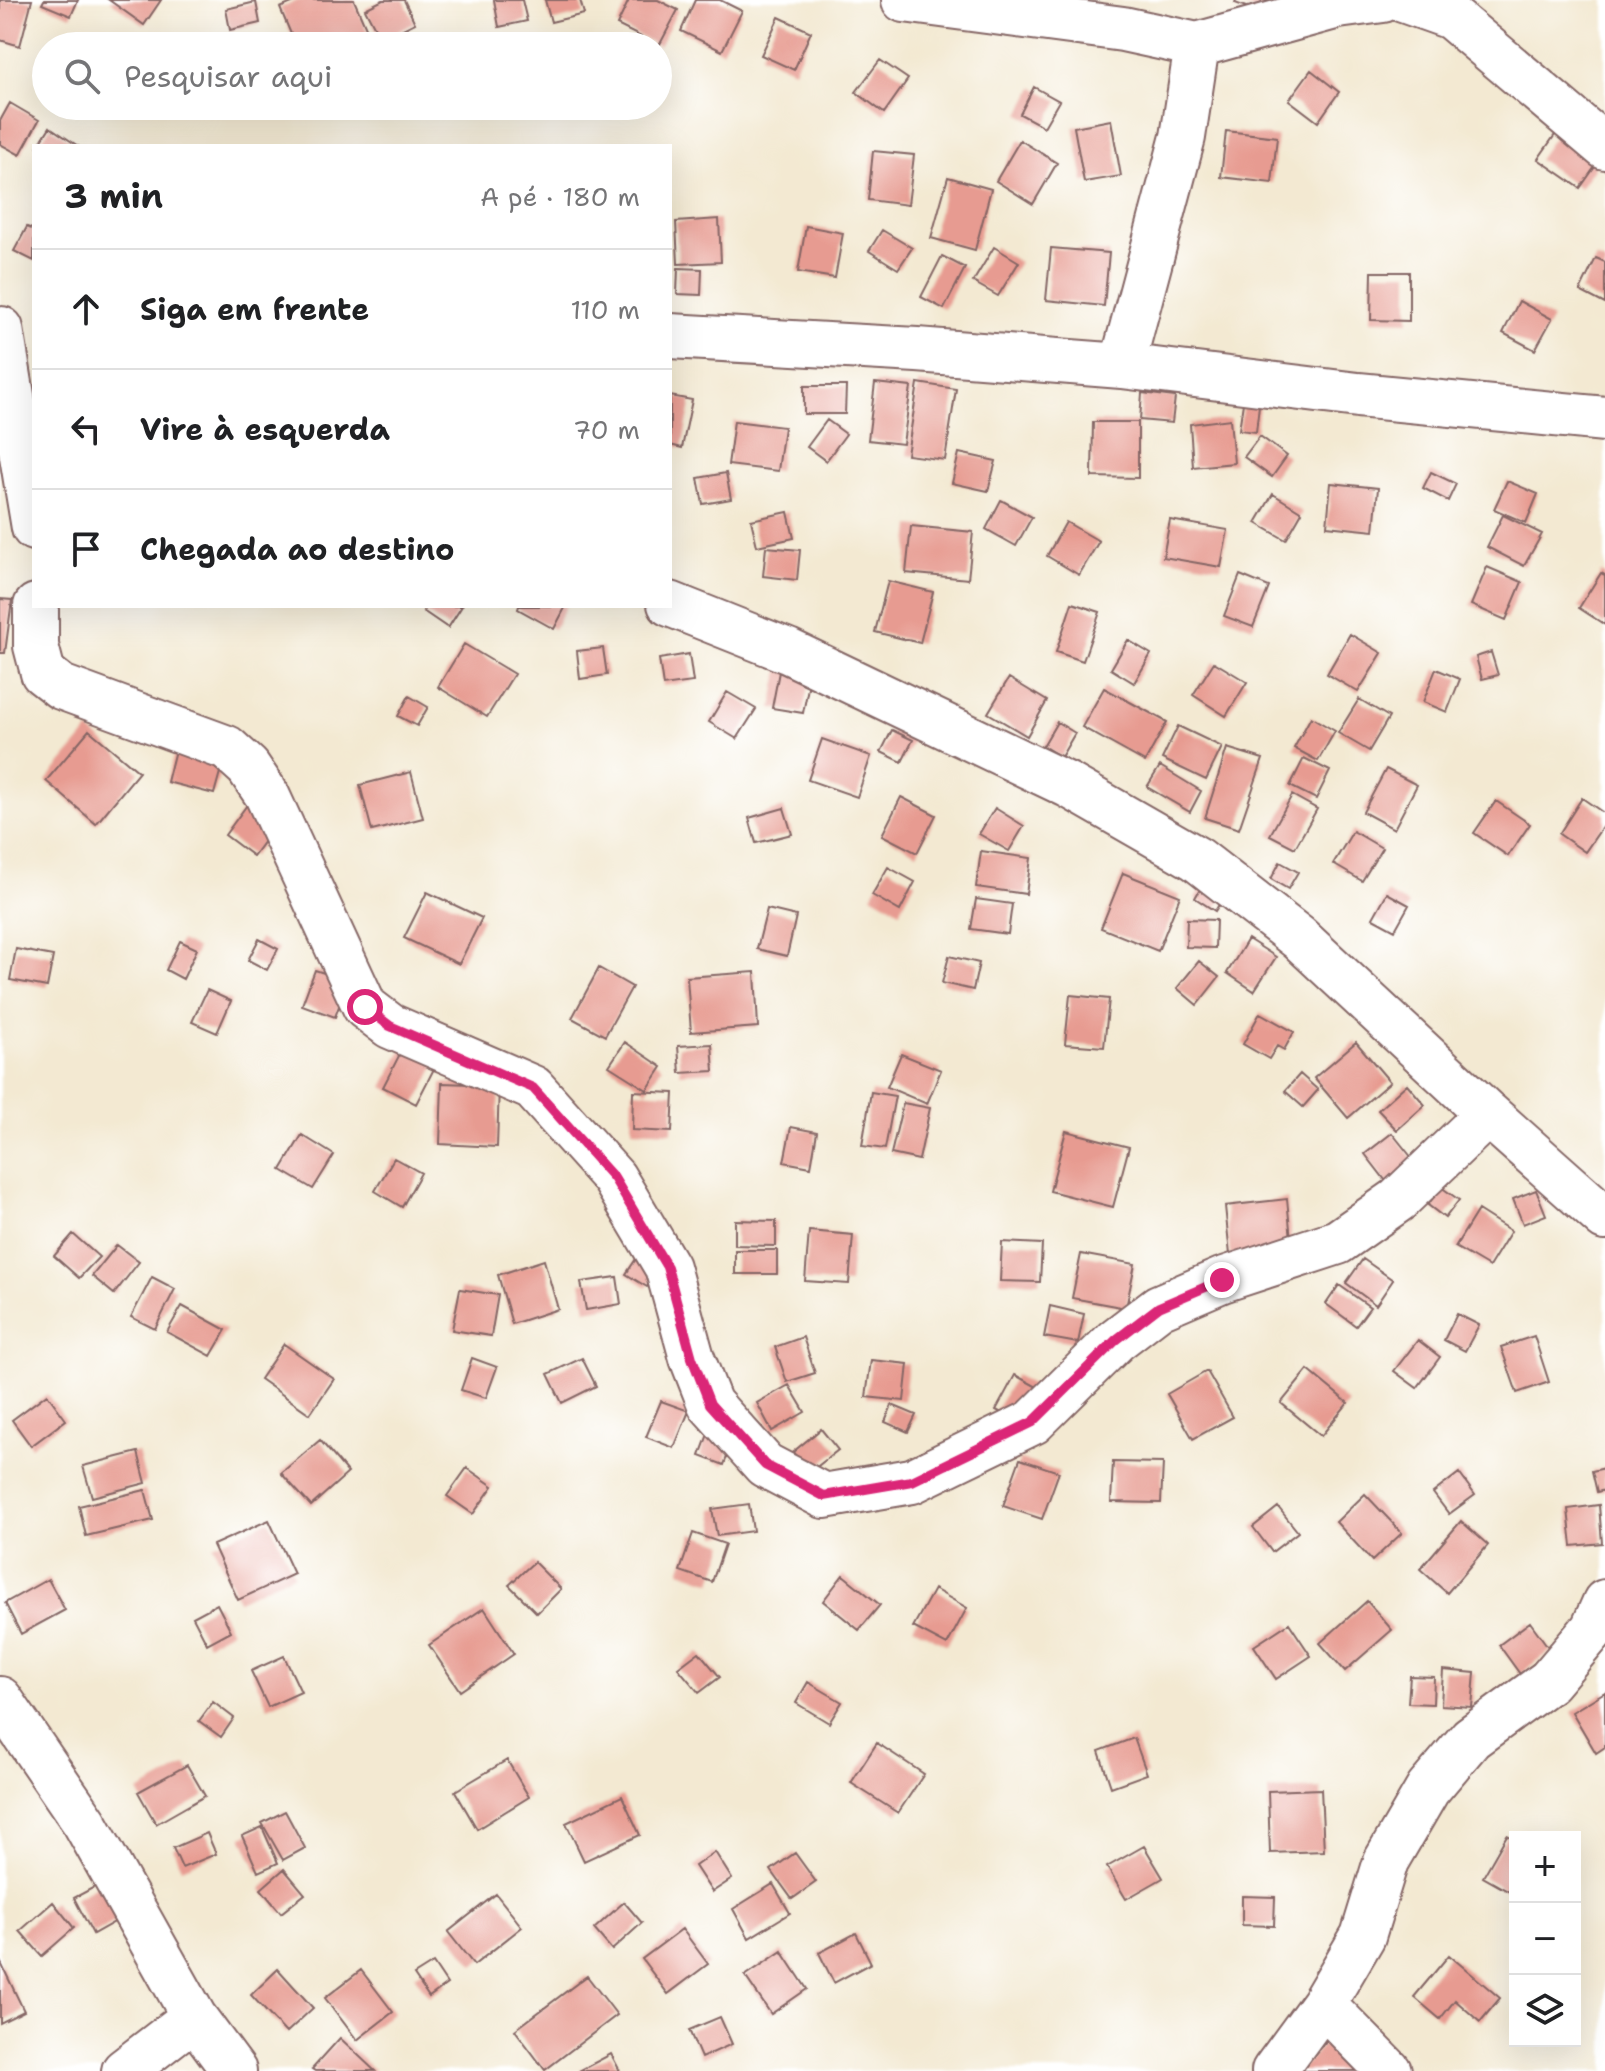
<!DOCTYPE html>
<html lang="pt">
<head>
<meta charset="utf-8">
<style>
	:root { --surface:#fff; --page:#f6f6f6; --text:#202124; --muted:#757577; --line:#e0e0e0 }
	body { margin:0; font-family:"Shantell Sans",sans-serif; background:var(--page); color:var(--text) }
	.controls { position:absolute; right:24px; bottom:24px; display:grid; overflow:hidden; border-radius:0px; box-shadow:0 8px 32px #0002 }
	.controls button { width:72px; height:72px; display:grid; place-items:center; padding:0; border:0; border-bottom:2px solid var(--line); background:var(--surface); color:var(--text); font:40px sans-serif }
	.stop { position:absolute; width:24px; height:24px; margin:-18px; border:6px solid #db2777; border-radius:50%; background:#fff }
	.stop.end { background:#db2777; border-color:#fff; box-shadow:0 2px 8px #0008 }
	.list { margin:0; padding:0; list-style:none }
	h2 { display:flex; justify-content:space-between; align-items:center; height:104px; margin:0; padding:0 32px; font-size:34px }
	h2 small { font-size:26px; font-weight:400; color:var(--muted) }
	.list li { display:grid; grid-template-columns:52px 1fr auto; gap:24px; align-items:center; box-sizing:border-box; height:120px; padding:0 32px; border-top:2px solid var(--line) }
	.list b { display:block; font-size:30px; white-space:nowrap }
	.list em { font-size:26px; font-style:normal; color:var(--muted) }
	.icon { flex:none; width:44px; height:44px; fill:none; stroke:currentColor; stroke-width:2; stroke-linecap:round; stroke-linejoin:round }
	.map { position:relative; flex:none; width:1605px; height:2071px; overflow:hidden }
	.search { position:absolute; background:var(--surface); box-shadow:0 8px 32px #0002; left:32px; top:32px; width:640px; height:88px; display:flex; align-items:center; gap:20px; box-sizing:border-box; padding:0 28px; border-radius:44px; color:var(--muted); font-size:30px }
	.panel { position:absolute; background:var(--surface); box-shadow:0 8px 32px #0002; left:32px; top:144px; width:640px; height:464px; border-radius:0px }
	.map>svg:first-child { display:block }
	.building { fill:#e79b91 }
	.lines { fill:none; stroke-linecap:round; stroke-linejoin:round }
	.minor-casing { stroke:#856665; stroke-width:48 }
	.minor { stroke:#fff; stroke-width:44 }
	.route { stroke:#db2777; stroke-width:10 }
</style>
</head>
<body>
<div class="map">
<svg width="1605" height="2071" viewBox="0 0 1605 2071">
	<rect width="100%" height="100%" fill="#fff"/>
	<filter id="ink" filterUnits="userSpaceOnUse"><feTurbulence type="fractalNoise" baseFrequency=".0125" numOctaves="2"/><feDisplacementMap in="SourceGraphic" scale="16" xChannelSelector="R" yChannelSelector="G"/><feConvolveMatrix kernelMatrix="1 2 1 2 8 2 1 2 1" color-interpolation-filters="sRGB"/></filter>
	<filter id="wash" filterUnits="userSpaceOnUse"><feTurbulence type="fractalNoise" baseFrequency=".006" numOctaves="4" result="noise"/><feDisplacementMap in="SourceGraphic" scale="32" xChannelSelector="R" yChannelSelector="G"/><feGaussianBlur stdDeviation="1.8" result="paint"/><feColorMatrix in="noise" values="0 0 0 0 0 0 0 0 0 0 0 0 0 0 0 0 0 1.4 0 .05"/><feComposite in="paint" operator="in"/></filter>
	<g filter="url(#wash)">
		<rect width="100%" height="100%" fill="#f3e9d2"/>
		<g id="blocks">
			<!-- building -->
			<path class="building" d="M0,0H32L20,46L0,40Z
				M44,0H78L71,16L42,4Z
				M109,0H161L144,25Z
				M299,0H354L370,37L349,46H296L280,8Z
				M383,0H404L415,23L381,40L365,9Z
				M494,0H522L527,21L499,27Z
				M545,0H580L584,14L551,22Z
				M629,0H658L678,10L659,46L617,25Z
				M695,0H720L742,11L722,51L681,31Z
				M1236,0H1270L1265,14L1235,3Z
				M256,2L260,23L230,30L226,9Z
				M779,17L811,32L794,70L761,55Z
				M880,60L908,79L884,113L856,92Z
				M1311,70L1339,92L1318,122L1289,100Z
				M1034,87L1059,101L1044,127L1020,114Z
				M10,103L39,120L20,155L0,144V121Z
				M1111,120L1121,176L1084,182L1074,127Z
				M1562,125L1604,154L1580,188L1538,159Z
				M50,127L78,146H38Z
				M1226,131L1277,137L1272,183L1221,177Z
				M1020,140L1057,163L1033,204L996,181Z
				M873,151L914,155L908,205L868,200Z
				M948,177L991,189L975,250L931,238Z
				M719,219L721,262L678,264L676,222Z
				M806,226L843,233L835,278L798,272Z
				M27,227L34,230V261L14,251Z
				M882,230L912,248L898,269L869,251Z
				M994,247L1019,262L998,296L973,282Z
				M1051,248L1109,253L1104,306L1046,300Z
				M942,256L965,268L944,309L921,297Z
				M1596,258L1605,262V304L1580,291Z
				M678,268L702,269L701,295L677,294Z
				M1372,272H1409V321L1371,320Z
				M1519,301L1552,319L1535,350L1503,333Z
				M875,383L911,387L903,444L868,440Z
				M918,383L956,389L945,460L907,455Z
				M804,386H846L845,414H804Z
				M1142,393L1175,397L1172,423L1140,420Z
				M670,396L692,400L682,448L670,445Z
				M1243,403L1259,405L1256,432L1239,430Z
				M1230,419L1234,463L1193,467L1190,424Z
				M827,420L846,434L826,461L807,447Z
				M734,421L784,427L778,471L728,465Z
				M1093,422H1138V478L1092,477Z
				M1260,436L1287,456L1272,477L1244,457Z
				M959,453L996,461L988,491L952,483Z
				M1431,472L1456,484L1448,501L1423,488Z
				M726,473L731,499L703,504L698,478Z
				M1507,481L1538,494L1526,523L1494,509Z
				M1331,483L1378,488L1374,531L1327,526Z
				M1273,494L1302,512L1286,540L1256,523Z
				M1001,500L1032,517L1016,546L986,529Z
				M788,512L794,538L757,546L751,520Z
				M1503,515L1542,534L1524,566L1487,547Z
				M1170,520L1228,530L1221,567L1163,557Z
				M1066,522L1099,541L1079,575L1047,556Z
				M911,526L973,532L968,579L906,573Z
				M766,547L800,550L797,580L763,576Z
				M1487,567L1522,582L1506,620L1471,605Z
				M1601,573L1605,575V625L1579,608Z
				M1240,575L1269,587L1253,627L1224,616Z
				M888,581L933,592L920,643L875,632Z
				M0,599L12,600L5,653H0Z
				M1072,603L1100,612L1083,661L1056,652Z
				M426,606H462L448,628L423,611Z
				M519,606H566L554,629L518,609Z
				M1350,634L1382,653L1358,692L1327,674Z
				M1128,640L1151,654L1134,683L1111,669Z
				M464,644L514,674L487,717L438,687Z
				M603,648L607,675L580,679L577,651Z
				M1491,652L1498,675L1482,679L1476,657Z
				M689,654L693,682L663,686L659,659Z
				M781,661L812,667L803,713L772,708Z
				M1214,662L1247,682L1226,716L1193,695Z
				M1436,669L1460,679L1447,712L1423,702Z
				M1009,678L1047,701L1027,736L988,713Z
				M1104,688L1167,722L1145,762L1082,727Z
				M727,692L756,709L737,739L709,722Z
				M409,696L428,707L417,726L398,716Z
				M1359,699L1389,717L1369,751L1338,733Z
				M1311,717L1335,731L1318,761L1294,748Z
				M1057,722L1075,733L1061,757L1043,746Z
				M1178,726L1222,747L1206,780L1162,759Z
				M89,730L139,772L96,824L46,781Z
				M892,730L913,740L902,762L881,752Z
				M822,739L871,756L857,797L808,780Z
				M177,742L225,754L214,794L167,782Z
				M1227,748L1263,759L1239,829L1205,818Z
				M1304,758L1330,771L1316,799L1290,786Z
				M1160,766L1201,791L1190,812L1147,787Z
				M1386,769L1417,785L1394,829L1363,812Z
				M411,772L423,818L372,831L360,785Z
				M1292,795L1317,809L1295,848L1270,835Z
				M901,797L936,815L917,853L882,835Z
				M1582,798L1605,814V823L1585,852L1559,834Z
				M1496,801L1530,824L1508,856L1474,833Z
				M247,805L275,826L253,856L225,835Z
				M784,808L792,834L756,843L749,818Z
				M995,808L1024,826L1009,851L979,834Z
				M1353,831L1382,848L1362,881L1333,864Z
				M981,851L1031,858L1026,894L976,887Z
				M1280,862L1298,872L1288,889L1271,879Z
				M888,867L915,882L900,911L872,895Z
				M1123,873L1180,896L1158,951L1101,928Z
				M1207,877L1228,890L1215,911L1195,898Z
				M427,892L482,918L459,964L404,938Z
				M1387,893L1409,905L1395,930L1373,918Z
				M976,899L1012,904L1008,934L971,929Z
				M767,909L796,916L787,956L757,949Z
				M1187,919L1216,920L1215,948L1186,947Z
				M259,939L278,949L267,970L248,960Z
				M1248,939L1276,957L1254,991L1227,973Z
				M180,941L197,949L183,979L166,970Z
				M16,949L53,956L47,987L10,980Z
				M949,956L979,963L973,990L942,983Z
				M1199,961L1219,977L1197,1005L1177,988Z
				M599,968L632,987L605,1036L572,1018Z
				M315,970L348,981L335,1017L302,1005Z
				M755,972L758,1027L691,1032L687,977Z
				M207,990L231,1001L217,1033L192,1022Z
				M1070,995L1109,999L1104,1047L1065,1044Z
				M1260,1013L1294,1032L1284,1050L1277,1046L1269,1059L1243,1044Z
				M406,1042L439,1059L416,1104L383,1087Z
				M625,1042L662,1067L647,1090L609,1066Z
				M1356,1042L1390,1082L1348,1118L1314,1078Z
				M712,1044L714,1071L680,1073L678,1046Z
				M901,1054L941,1070L927,1104L887,1087Z
				M1300,1074L1318,1090L1303,1107L1285,1091Z
				M442,1083L499,1085L497,1147L440,1144Z
				M1407,1084L1425,1105L1397,1130L1378,1110Z
				M633,1091L674,1093L672,1132L632,1130Z
				M871,1092L895,1096L885,1149L862,1146Z
				M903,1103L930,1108L919,1160L891,1154Z
				M791,1127L817,1132L811,1167L784,1162Z
				M1066,1131L1129,1147L1113,1207L1050,1191Z
				M1392,1133L1416,1163L1389,1185L1365,1154Z
				M302,1135L334,1155L313,1189L281,1170Z
				M394,1158L421,1173L402,1207L375,1191Z
				M1441,1187L1459,1200L1445,1218L1428,1205Z
				M1536,1190L1546,1215L1523,1224L1513,1199Z
				M1287,1199L1292,1249L1230,1255L1225,1206Z
				M1478,1210L1511,1231L1489,1267L1455,1247Z
				M735,1220L776,1221V1246L735,1245Z
				M809,1231L853,1235L849,1284L805,1281Z
				M73,1234L99,1257L79,1278L54,1256Z
				M1002,1242L1042,1244L1040,1282L1000,1281Z
				M117,1245L139,1262L114,1294L92,1276Z
				M735,1250H777V1274H735Z
				M1081,1254L1135,1264L1126,1308L1072,1298Z
				M636,1259L656,1273L647,1287L626,1274Z
				M1363,1259L1393,1280L1376,1305L1346,1283Z
				M544,1260L558,1309L512,1324L498,1275Z
				M152,1277L175,1289L155,1329L131,1317Z
				M617,1277L621,1304L586,1310L581,1282Z
				M1339,1285L1370,1307L1356,1326L1326,1304Z
				M460,1289L498,1295L491,1336L452,1330Z
				M182,1306L226,1330L211,1356L167,1332Z
				M1050,1306L1084,1314L1078,1343L1044,1337Z
				M1457,1314L1479,1325L1465,1351L1444,1340Z
				M1534,1336L1549,1382L1517,1393L1501,1347Z
				M803,1337L815,1373L787,1382L775,1347Z
				M1418,1340L1440,1357L1417,1388L1394,1371Z
				M284,1344L334,1379L310,1414L260,1379Z
				M472,1358L497,1367L486,1398L461,1390Z
				M582,1358L596,1386L562,1403L548,1374Z
				M871,1360L908,1364L904,1401L866,1397Z
				M1308,1370L1348,1403L1321,1436L1281,1403Z
				M1207,1371L1233,1417L1193,1439L1167,1394Z
				M1015,1375L1039,1388L1021,1423L996,1410Z
				M789,1385L805,1412L772,1431L757,1403Z
				M47,1394L66,1420L31,1446L12,1420Z
				M661,1401L689,1411L674,1448L646,1437Z
				M892,1405L916,1415L908,1432L885,1422Z
				M711,1426L735,1434L724,1465L700,1456Z
				M821,1429L838,1450L809,1473L793,1452Z
				M320,1440L348,1473L311,1506L281,1473Z
				M138,1452L146,1483L92,1497L83,1466Z
				M1020,1459L1059,1472L1042,1519L1003,1506Z
				M1113,1462L1163,1463L1161,1503L1111,1502Z
				M467,1468L493,1486L473,1514L447,1496Z
				M1605,1468V1490L1597,1492L1592,1471Z
				M1459,1473L1475,1495L1449,1514L1433,1493Z
				M145,1490L153,1520L86,1536L79,1506Z
				M1365,1494L1402,1533L1372,1561L1336,1522Z
				M749,1504L753,1531L717,1536L712,1509Z
				M1599,1505L1602,1543L1572,1546L1568,1509Z
				M1278,1507L1298,1532L1272,1552L1253,1527Z
				M269,1520L294,1574L238,1600L213,1545Z
				M1461,1521L1488,1545L1447,1593L1420,1569Z
				M693,1533L725,1544L712,1582L680,1571Z
				M534,1562L561,1589L537,1613L509,1585Z
				M843,1575L880,1605L859,1630L823,1601Z
				M48,1579L65,1610L21,1634L5,1603Z
				M934,1589L967,1608L947,1645L913,1627Z
				M1367,1601L1392,1630L1345,1671L1320,1643Z
				M217,1604L231,1631L207,1644L193,1617Z
				M484,1608L514,1654L460,1691L429,1645Z
				M1530,1622L1551,1651L1520,1674L1499,1645Z
				M1289,1623L1311,1656L1276,1679L1254,1646Z
				M699,1652L720,1677L699,1693L678,1668Z
				M284,1656L301,1692L268,1707L251,1671Z
				M1443,1670L1475,1673L1472,1707L1441,1705Z
				M1410,1676L1434,1677L1433,1704L1408,1703Z
				M808,1682L842,1702L829,1723L796,1703Z
				M1605,1692V1747L1596,1753L1572,1712Z
				M213,1702L234,1718L221,1737L199,1721Z
				M1134,1738L1147,1774L1111,1787L1099,1751Z
				M877,1743L924,1774L898,1813L851,1783Z
				M507,1760L529,1797L477,1829L455,1791Z
				M187,1765L205,1796L156,1824L138,1792Z
				M1321,1789L1324,1851L1270,1853L1268,1791Z
				M622,1796L640,1835L584,1861L566,1823Z
				M285,1811L305,1848L283,1860L262,1823Z
				M262,1827L278,1863L258,1872L242,1836Z
				M207,1833L216,1854L182,1868L173,1848Z
				M1507,1835L1515,1839V1895L1483,1877Z
				M1144,1846L1163,1878L1126,1899L1107,1867Z
				M715,1852L732,1879L712,1892L695,1866Z
				M795,1853L816,1882L792,1899L771,1870Z
				M284,1869L305,1894L281,1913L261,1889Z
				M113,1877L132,1912L93,1934L74,1898Z
				M773,1884L790,1913L749,1938L733,1909Z
				M496,1894L522,1927L474,1965L448,1932Z
				M1242,1896L1275,1897L1274,1926L1242,1925Z
				M53,1902L74,1928L42,1956L20,1931Z
				M624,1902L642,1923L612,1950L594,1929Z
				M682,1929L708,1964L668,1994L642,1959Z
				M856,1933L871,1963L834,1983L819,1953Z
				M782,1951L807,1989L771,2014L745,1976Z
				M1449,1955L1500,1998L1480,2022L1455,2000L1440,2019L1414,1997Z
				M0,1961L24,2011L0,2023Z
				M433,1963L447,1984L429,1997L414,1975Z
				M278,1969L313,2008L286,2033L251,1995Z
				M361,1970L393,2012L357,2040L325,1998Z
				M587,1976L617,2015L545,2070L515,2030Z
				M720,2017L732,2044L701,2058L689,2030Z
				M340,2038L375,2071H315L312,2069Z
				M1329,2038L1360,2071H1303L1301,2069Z
				M611,2054L620,2071H579Z"/>
		</g>
	</g>
	<g filter="url(#ink)">
		<use href="#blocks" fill-opacity="0" stroke="#856665" stroke-width="2"/>
		<g class="lines">
			<!-- minor casing -->
			<g class="minor-casing">
				<path id="minor" d="M904,0L1123,29L1197,45L1338,6L1383,0
					M1403,0L1451,17L1605,147
					M1,329L34,528
					M670,336L917,350L1122,366L1358,395L1605,419
					M1122,366L1183,137L1197,45
					M670,604L788,651L1068,785L1197,859L1299,938L1488,1114L1605,1218
					M36,606V646L43,673L61,687L227,748L248,767L267,795L365,1007L390,1026L533,1088L614,1178L667,1267L692,1358L710,1404L765,1465L824,1496L912,1481L1033,1422L1116,1340L1159,1307L1222,1280L1338,1242L1398,1200L1488,1114
					M0,1699L85,1823L194,2017L234,2071
					M1323,2004L1389,2071
					M124,2071L194,2017
					M1274,2071L1323,2004L1363,1936L1386,1861L1428,1789L1471,1738L1549,1681L1593,1629L1605,1602"/>
			</g>
			<!-- minor -->
			<use href="#minor" class="minor"/>
		</g>
	</g>
	<g class="lines" filter="url(#ink)">
		<!-- route -->
		<path class="route" d="M365,1007L390,1026L533,1088L614,1178L667,1267L692,1358L710,1404L765,1465L824,1496L912,1481L1033,1422L1116,1340L1159,1307L1222,1280"/>
	</g>
</svg>
<div class="controls">
<button>+</button>
<button>−</button>
<button><svg class="icon" aria-label="layers" viewBox="0 0 24 24"><path d="M12 4l9 5-9 5-9-5zM3 14l9 5 9-5"/></svg></button>
</div>
<div class="stop" style="left:365px;top:1007px"></div>
<div class="stop end" style="left:1222px;top:1280px"></div>
<div class="search"><svg class="icon" aria-label="search" viewBox="0 0 24 24"><circle cx="10" cy="10" r="6"/><path d="M15 15l6 6"/></svg>Pesquisar aqui</div>
<section class="panel">
<h2>3 min<small>A pé · 180 m</small></h2>
<ul class="list">
<li><svg class="icon" aria-label="ahead" viewBox="0 0 24 24"><path d="M12 20V5M6 11l6-6 6 6"/></svg><div><b>Siga em frente</b></div><em>110 m</em></li>
<li><svg class="icon" aria-label="left" viewBox="0 0 24 24"><path d="M17 20v-9H6M10 6l-5 5 5 5"/></svg><div><b>Vire à esquerda</b></div><em>70 m</em></li>
<li><svg class="icon" aria-label="arrive" viewBox="0 0 24 24"><path d="M6 21V4h12l-3 4 3 4H6"/></svg><div><b>Chegada ao destino</b></div></li>
</ul>
</section>
</div>
</body>
</html>
